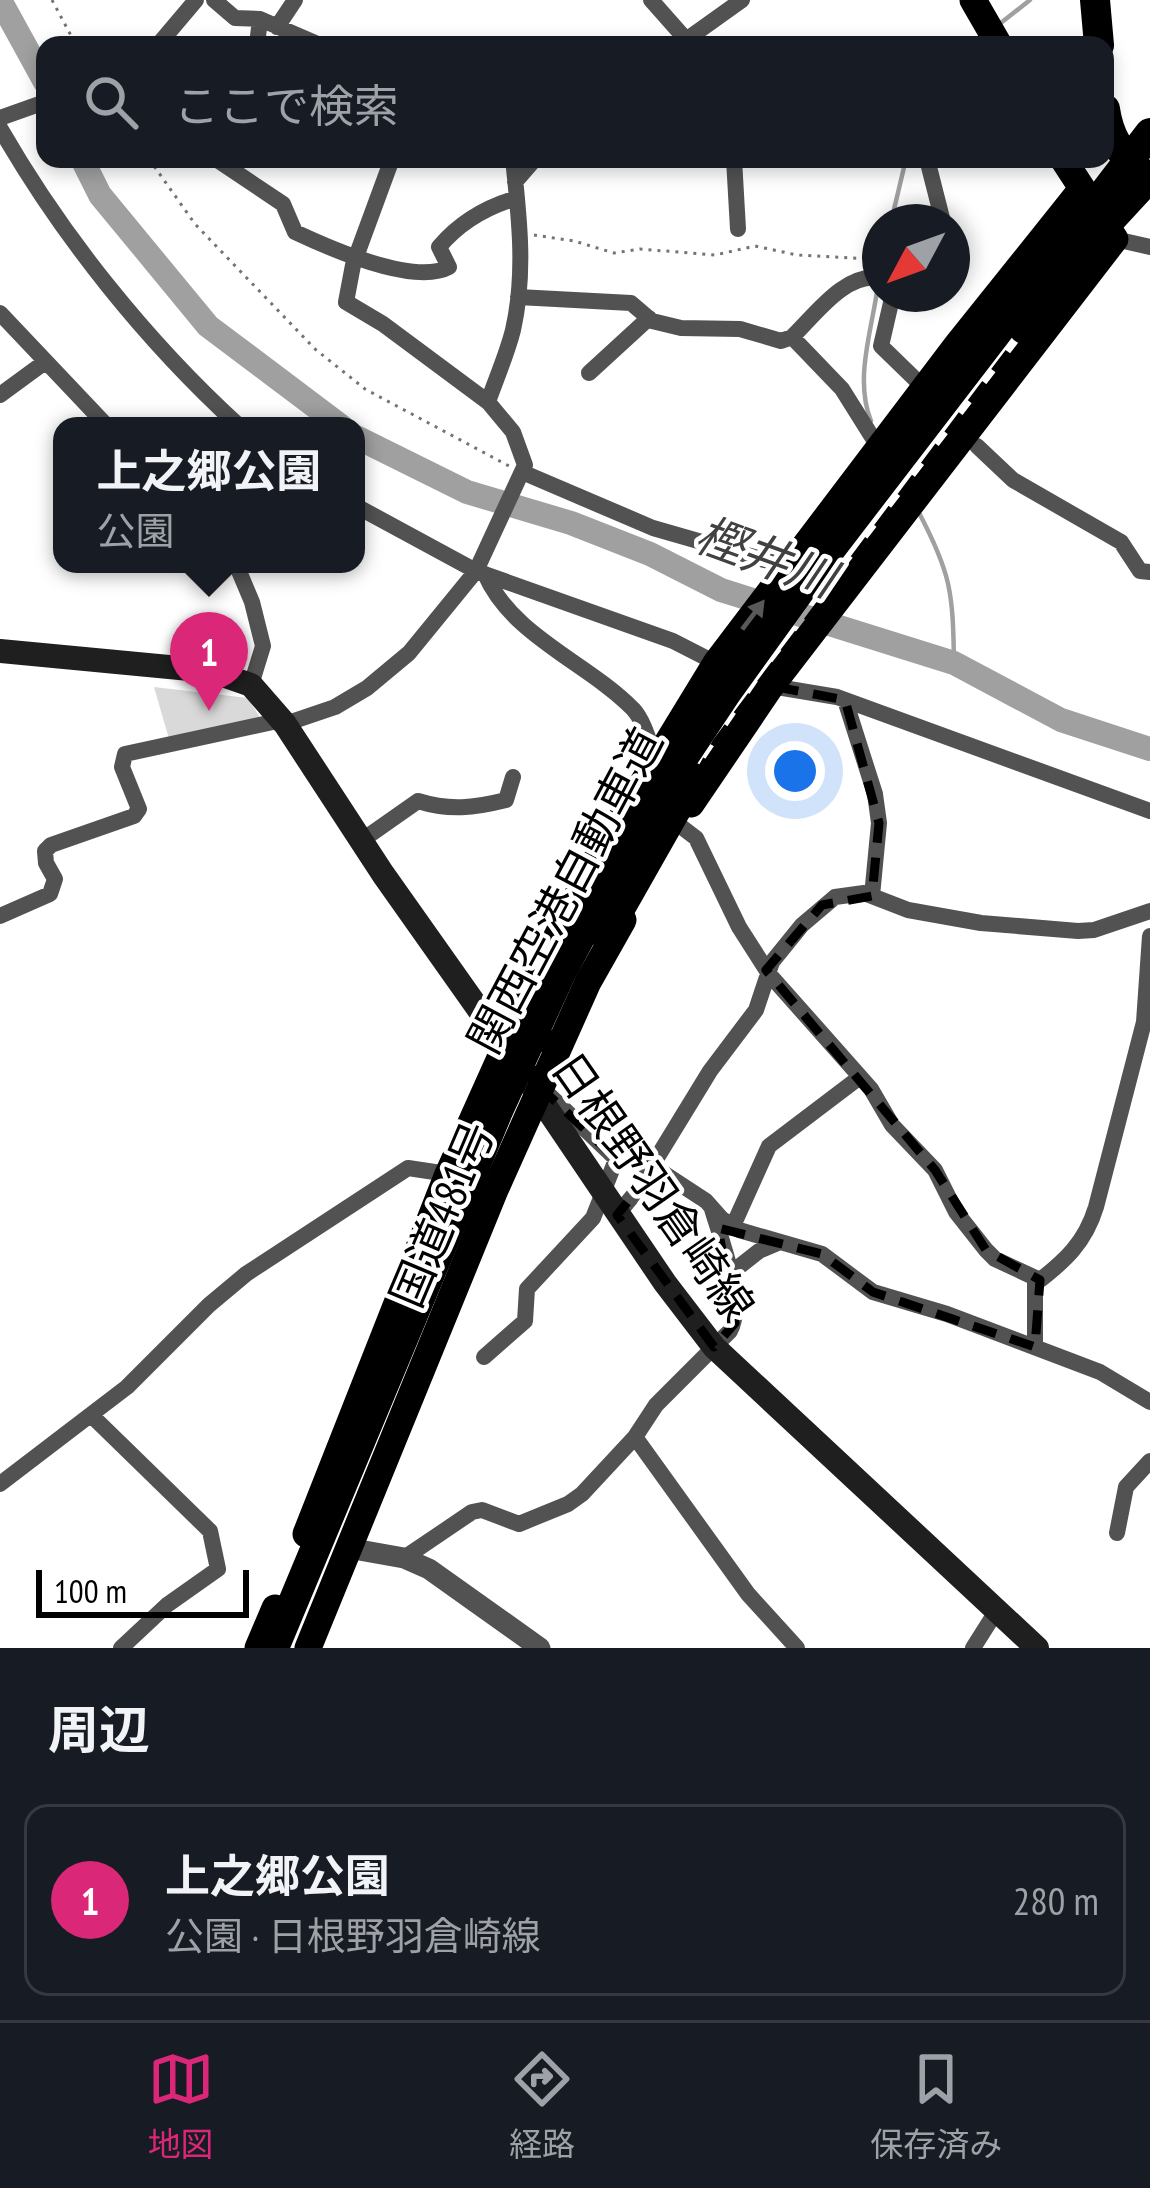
<!DOCTYPE html>
<html lang="ja">
<head>
<meta charset="utf-8">
<style>
	:root { --surface:#171b24; --page:#20242c; --text:#f1f3f6; --muted:#9ea1a6; --line:#363941; --accent:#db2777 }
	body { margin:0; font-family:"PT Sans Narrow","Noto Sans JP",sans-serif; background:var(--page); color:var(--text) }
	.compass { position:absolute; left:862px; top:204px; width:108px; height:108px; border-radius:50%; background:var(--surface); box-shadow:0 6px 18px #0003; rotate:229deg }
	.scale { position:absolute; left:36px; bottom:30px; width:213px; box-sizing:border-box; padding-left:12px; border:6px solid #000; border-top:0; font-size:33px; line-height:42px; white-space:nowrap; color:#000; -webkit-text-stroke:9px #fff; paint-order:stroke }
	.you { position:absolute; left:795px; top:771px; width:42px; height:42px; margin:-30px; border:9px solid #fff; border-radius:50%; background:#1a73e8; box-shadow:0 0 0 18px #1a73e833 }
	.badge { display:grid; place-items:center; width:78px; height:78px; border-radius:50%; background:var(--accent); color:#fff; font-size:39px; font-weight:700 }
	.pin { position:absolute; translate:-50% -99px; filter:drop-shadow(0 3px 6px #0008) }
	.pin::after { content:''; position:absolute; top:63px; width:42px; height:36px; background:inherit; clip-path:polygon(0 0,100% 0,50% 100%) }
	.popup { position:absolute; left:53px; top:417px; width:312px; height:156px; box-sizing:border-box; display:grid; place-content:center; border-radius:24px; background:var(--surface); filter:drop-shadow(0 3px 9px #0005); font-size:39px; white-space:nowrap; color:var(--muted) }
	.popup b { font-size:45px; color:var(--text) }
	.popup::after { content:''; position:absolute; left:50%; top:100%; margin-left:-24px; border:24px solid transparent; border-top-color:var(--surface) }
	.list { margin:0; padding:0; list-style:none }
	h2 { display:flex; justify-content:space-between; align-items:center; height:156px; margin:0; padding:0 48px; font-size:51px }
	h2 small { font-size:39px; font-weight:400; color:var(--muted) }
	.list li { display:grid; grid-template-columns:78px 1fr auto; gap:36px; align-items:center; box-sizing:border-box; height:192px; margin:0 24px 24px; padding:0 24px; border:3px solid var(--line); border-radius:24px }
	.list b { display:block; font-size:45px; white-space:nowrap }
	.list p { margin:0; font-size:39px; white-space:nowrap; color:var(--muted) }
	.list em { font-size:39px; font-style:normal; color:var(--muted) }
	.icon { flex:none; width:66px; height:66px; fill:none; stroke:currentColor; stroke-width:2; stroke-linecap:round; stroke-linejoin:round }
	.map { position:relative; flex:none; width:1150px; height:1648px; overflow:hidden }
	.search { position:absolute; background:var(--surface); box-shadow:0 6px 18px #0003; left:36px; right:36px; top:36px; height:132px; display:flex; align-items:center; gap:30px; box-sizing:border-box; padding:0 42px; border-radius:24px; color:var(--muted); font-size:45px }
	.sheet { height:372px; background:var(--surface) }
	nav { display:flex; justify-content:space-around; align-items:center; box-sizing:border-box; height:168px; border-top:3px solid var(--line); background:var(--surface); font-size:33px; color:var(--muted) }
	nav a { display:grid; justify-items:center; gap:6px }
	nav .on { color:var(--accent) }
	.map>svg:first-child { display:block }
	.green { fill:#d9d9d9 }
	.lines { fill:none; stroke-linecap:round; stroke-linejoin:round }
	.stream { stroke:#a0a0a0; stroke-width:4.5 }
	.river { stroke:#a0a0a0; stroke-width:24 }
	.path { stroke:#747474; stroke-width:3; stroke-dasharray:3 6; stroke-linecap:butt }
	.minor { stroke:#525252; stroke-width:16 }
	.tertiary { stroke:#525252; stroke-width:21 }
	.secondary { stroke:#1f1f1f; stroke-width:24 }
	.trunk { stroke:#000; stroke-width:27 }
	.motorway { stroke:#000; stroke-width:30 }
	.oneway { fill:#595959 }
	.marked { fill:none; stroke:#000; stroke-width:9; stroke-dasharray:24 15; stroke-linejoin:round }
	.labels { text-anchor:middle; dominant-baseline:central; stroke-width:9; stroke-linejoin:round; paint-order:stroke }
	.street-label { font-size:45px; fill:#000; stroke:#fff }
	.water-label { font-size:48px; font-style:italic; fill:#414141; stroke:#fff }
</style>
</head>
<body>
<div class="map">
<svg width="1150" height="1648" viewBox="0 0 1150 1648">
	<rect width="100%" height="100%" fill="#fff"/>
	<!-- green -->
	<path class="green" d="M154,687L248,698L264,724L169,739Z"/>
	<g class="lines">
		<!-- stream -->
		<path class="stream" d="M997,26L1030,0
			M971,45L983,36
			M891,222L906,159
			M871,421C854,379 872,330 878,285
			M918,511C951,573 953,592 954,663"/>
		<!-- river -->
		<path class="river" d="M0,0L45,82
			M82,159L100,195L208,326L341,426
			M356,437L467,492L571,523L650,554L721,590L954,663L1061,720L1150,749"/>
		<!-- path -->
		<path class="path" d="M52,0L76,45
			M149,159L195,224L315,349L365,389L509,466
			M534,235L574,241L614,253L640,249L715,255L755,246L797,255L870,259L869,262"/>
		<!-- minor -->
		<path class="minor" d="M214,0L235,18L260,19L320,45
			M651,0L690,44
			M277,27L295,0
			M158,45L196,0
			M257,45L260,19
			M679,45L742,0
			M0,118L45,102
			M0,128C62,236 146,341 239,426
			M216,159L283,204L295,232C329,248 414,286 449,267L439,247C460,222 486,207 517,198
			M392,159L353,265L346,302L383,324L488,402
			M734,159L738,229
			M927,159L943,222
			M515,182L535,159
			M1115,239L1150,247
			M893,294L881,346L916,380
			M518,297L631,303L652,321L681,328L740,329L781,341L792,337L842,389L879,448
			M0,313L107,426
			M792,337C815,315 845,272 880,278
			M589,373L649,318
			M0,395L45,362
			M977,446L1013,480L1121,542L1140,571L1150,572
			M522,472L653,528L789,567
			M356,506L476,571L673,641L716,663
			M236,564L252,602L263,646L251,685
			M485,574C512,636 588,663 633,709C645,722 650,745 656,761
			M771,686L837,697L1150,811
			M845,700L875,794L879,823L872,896
			M285,724L335,707L367,688L409,653L476,571L525,465L513,432L488,402C496,379 507,354 513,330C526,273 519,216 513,159
			M679,825L696,838L739,927L769,974L871,1089L892,1125L935,1170L956,1212L986,1250L995,1259L1040,1280
			M361,841L418,801C450,811 474,808 506,800L513,777
			M0,916L50,894L55,879L46,863L45,851L51,845L134,816L139,809L122,767L125,754L282,720
			M543,1089L612,1155L651,1165L706,1201L722,1219L739,1230L822,1254L873,1292L947,1314L1100,1372L1150,1402
			M617,1215L636,1192L710,1071L756,1010L772,962L802,925L835,897L864,893L908,910L981,923L1078,931L1094,930L1150,911
			M733,1226L769,1146L860,1077
			M731,1273L759,1251L778,1243
			M1035,1347V1284C1065,1261 1085,1243 1096,1207L1144,1022L1150,936
			M484,1357L525,1321L527,1289L593,1218L617,1157
			M91,1415L210,1531L218,1569L167,1605L121,1648
			M635,1437L748,1594L797,1648
			M0,1484L127,1387L209,1305L246,1274L408,1168L448,1174
			M1117,1533L1126,1487L1150,1461
			M404,1558L472,1512L482,1510L519,1524L568,1504L582,1494L635,1437L656,1405L730,1331C746,1302 721,1240 712,1209
			M973,1648L997,1610"/>
		<!-- tertiary -->
		<path class="tertiary" d="M348,1548L404,1558L429,1569L540,1648"/>
		<!-- secondary -->
		<path class="secondary" d="M0,651L211,671L251,685L285,724L383,874L506,1048L665,1283L714,1347L1037,1648"/>
		<!-- trunk -->
		<path class="trunk" d="M973,0L999,45
			M691,804L771,686L1115,239L1063,159
			M306,1534L448,1174L536,978L592,866L716,663L957,345L1081,190
			M258,1648L275,1608
			M308,1648L495,1190L588,982L623,920"/>
		<!-- motorway -->
		<path class="motorway" d="M1095,0L1099,45
			M1105,109C1109,137 1120,153 1141,172
			M1024,329L1101,230L1150,177
			M605,935L694,778
			M274,1648L498,1111L561,973L647,812L727,692L820,563L1150,133"/>
	</g>
	<!-- one-way arrows -->
	<defs><path id="oneway-solid" d="M-6-.8H1V-3.2L6.5 0L1 3.2V.8H-6Z" transform="scale(3)"/></defs>
	<use class="oneway" href="#oneway-solid" transform="translate(753 615) rotate(-53)"/>
	<!-- marked area -->
	<path class="marked" d="M1105,225L1115,239L771,686L845,700L879,823L872,896L822,905L766,970L935,1170L986,1250L1040,1280L1035,1347L873,1292L822,1254L718,1228L735,1323L714,1347L617,1215L657,1166L612,1155L541,1088L537,1097L531,1075L717,742Z"/>
	<g class="labels">
		<!-- street labels -->
		<g class="street-label">
			<text transform="translate(564 890) rotate(-62)">関西空港自動車道</text>
			<text transform="translate(654 1186) rotate(55)">日根野羽倉崎線</text>
			<text transform="translate(441 1214) rotate(-67)">国道481号</text>
		</g>
		<!-- water labels -->
		<g class="water-label">
			<text transform="translate(766 556) rotate(20)">樫井川</text>
		</g>
	</g>
</svg>
<svg class="compass" viewBox="-18 -18 36 36"><path d="M0-13l5 13h-10z" fill="#e53935"/><path d="M0 13l5-13h-10z" fill="#9ea1a6"/></svg>
<div class="scale">100 m</div>
<div class="you"></div>
<div class="pin badge" style="left:209px;top:711px">1</div>
<div class="popup"><b>上之郷公園</b>公園</div>
<div class="search"><svg class="icon" aria-label="search" viewBox="0 0 24 24"><circle cx="10" cy="10" r="6"/><path d="M15 15l6 6"/></svg>ここで検索</div>
</div>
<section class="sheet">
<h2>周辺<small></small></h2>
<ul class="list">
<li><span class="badge">1</span><div><b>上之郷公園</b><p>公園 · 日根野羽倉崎線</p></div><em>280 m</em></li>
</ul>
</section>
<nav>
<a class="on"><svg class="icon" aria-label="map" viewBox="0 0 24 24"><path d="M3 6l6-2 6 2 6-2v14l-6 2-6-2-6 2zM9 4v14M15 6v14"/></svg>地図</a>
<a><svg class="icon" aria-label="directions" viewBox="0 0 24 24"><path d="M12 3l9 9-9 9-9-9zM9 14v-3h6M13 9l2 2-2 2"/></svg>経路</a>
<a><svg class="icon" aria-label="saved" viewBox="0 0 24 24"><path d="M7 4h10v16l-5-4-5 4z"/></svg>保存済み</a>
</nav>
</body>
</html>
